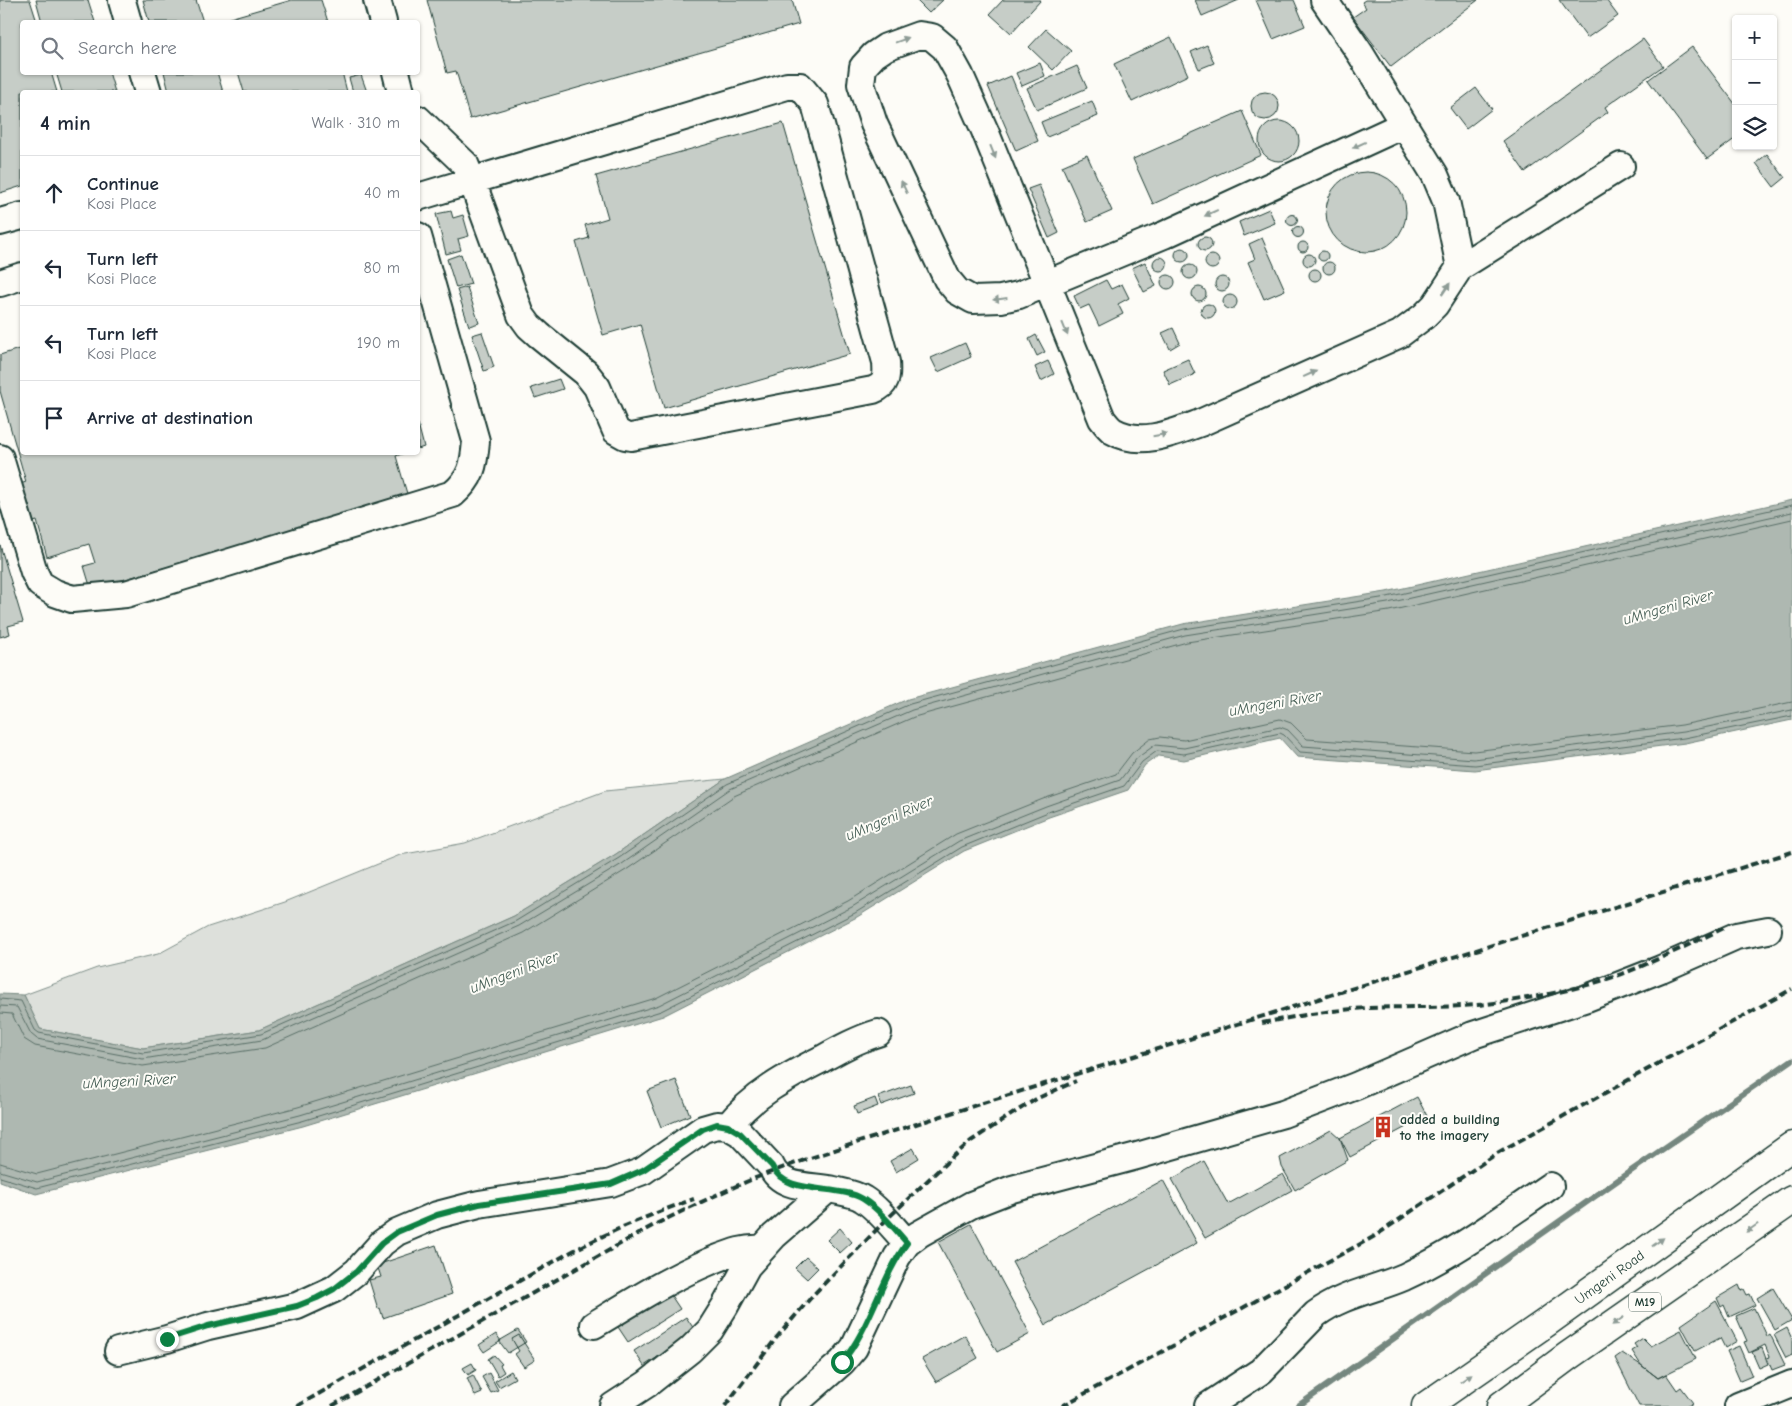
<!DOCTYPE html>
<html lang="en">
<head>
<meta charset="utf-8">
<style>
	:root { --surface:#fff; --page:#f2f2f3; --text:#1f2937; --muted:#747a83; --line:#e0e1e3 }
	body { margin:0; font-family:"Comic Neue",sans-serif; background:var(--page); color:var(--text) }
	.controls { position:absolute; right:15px; top:15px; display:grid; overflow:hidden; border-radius:5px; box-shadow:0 1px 4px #0004 }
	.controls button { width:45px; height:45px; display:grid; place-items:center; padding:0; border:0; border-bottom:1px solid var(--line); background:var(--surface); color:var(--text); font:25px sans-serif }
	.stop { position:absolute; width:15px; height:15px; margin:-11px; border:4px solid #0b8043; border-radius:50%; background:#fff }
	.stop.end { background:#0b8043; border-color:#fff; box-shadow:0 1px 5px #0008 }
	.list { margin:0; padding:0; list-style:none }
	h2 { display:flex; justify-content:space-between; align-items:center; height:65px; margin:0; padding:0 20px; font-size:21px }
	h2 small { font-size:16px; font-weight:400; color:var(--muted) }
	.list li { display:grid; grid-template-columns:32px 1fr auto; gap:15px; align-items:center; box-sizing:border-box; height:75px; padding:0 20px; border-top:1px solid var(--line) }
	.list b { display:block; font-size:19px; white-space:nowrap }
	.list p { margin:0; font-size:16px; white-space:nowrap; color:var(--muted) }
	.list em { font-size:16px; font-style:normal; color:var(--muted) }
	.icon { flex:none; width:28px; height:28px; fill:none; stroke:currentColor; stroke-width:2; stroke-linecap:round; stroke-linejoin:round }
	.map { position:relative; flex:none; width:1792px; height:1406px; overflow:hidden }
	.search { position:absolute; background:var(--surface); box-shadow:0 1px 4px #0004; left:20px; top:20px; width:400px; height:55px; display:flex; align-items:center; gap:12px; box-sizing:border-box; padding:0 18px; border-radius:5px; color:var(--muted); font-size:19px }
	.panel { position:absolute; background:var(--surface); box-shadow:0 1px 4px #0004; left:20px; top:90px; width:400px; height:365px; border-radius:5px }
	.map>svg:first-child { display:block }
	.green { fill:#dde0db; stroke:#7e8e88 }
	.water { fill:#aeb8b1; stroke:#75877f }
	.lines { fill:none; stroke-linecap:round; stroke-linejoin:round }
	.shore { stroke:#586e66; stroke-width:1 }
	.stream { stroke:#75877f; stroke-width:6 }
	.building { fill:#c6cdc7; stroke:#1f3d34 }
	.minor-casing { stroke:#1f3d34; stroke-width:30 }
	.highway-casing { stroke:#1f3d34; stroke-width:31 }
	.minor { stroke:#fdfcf7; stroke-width:26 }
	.highway { stroke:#fdfcf7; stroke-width:28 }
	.rail { stroke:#1f3d34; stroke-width:4; stroke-dasharray:8 4; stroke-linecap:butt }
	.oneway { fill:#8e9c96 }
	.route { stroke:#0b8043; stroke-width:6 }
	.labels { text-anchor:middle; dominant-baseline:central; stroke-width:4; stroke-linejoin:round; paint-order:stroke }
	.shield { fill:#fdfcf7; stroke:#62766e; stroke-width:1 }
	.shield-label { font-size:12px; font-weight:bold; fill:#1f3d34 }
	.poi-label { font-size:14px; font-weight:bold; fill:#1f3d34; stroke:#fdfcf7; text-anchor:start }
	.street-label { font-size:14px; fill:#1f3d34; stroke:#fdfcf7 }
	.water-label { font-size:15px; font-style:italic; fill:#435c53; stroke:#fdfcf7 }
</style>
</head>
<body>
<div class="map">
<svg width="1792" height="1406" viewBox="0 0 1792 1406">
	<rect width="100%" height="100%" fill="#fdfcf7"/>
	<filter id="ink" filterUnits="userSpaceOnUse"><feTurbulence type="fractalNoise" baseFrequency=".02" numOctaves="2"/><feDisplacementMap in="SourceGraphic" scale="10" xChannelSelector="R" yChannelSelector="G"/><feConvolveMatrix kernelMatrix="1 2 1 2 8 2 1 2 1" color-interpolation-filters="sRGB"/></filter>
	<g filter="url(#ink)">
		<!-- green -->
		<path class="green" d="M725,779L616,854L514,916L259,1030L143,1048L40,1029L24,995L97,968L158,954L208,927L285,902L400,855L465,843L605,791Z"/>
		<!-- water -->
		<path class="water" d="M1792,500V720L1685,743L1475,770L1297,757L1280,738L1184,760L1158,756L1145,765L1128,790L1049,817L964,851L857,917L663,1016L303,1126L36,1194L0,1181V994L24,995L40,1029L143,1048L259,1030L514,916L616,854L725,779L908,699L1183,624L1386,592Z"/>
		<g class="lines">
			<!-- shore -->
			<path class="shore" d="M0,999L21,1001L35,1030L39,1033L143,1053L261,1034L516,921L619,858L727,784L910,704L1184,629L1387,597L1792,505
				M0,1006L17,1007L31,1034L37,1039L143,1059L262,1040L519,926L622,864L730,789L912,710L1185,635L1388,603L1792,512
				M0,1013L12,1014L24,1039L35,1046L143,1066L265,1048L523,933L626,870L734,796L914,717L1187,642L1389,611L1792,519
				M0,1163L37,1174L298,1107L656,998L848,901L956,834L1043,799L1116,774L1132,753L1150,739L1160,737L1184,740L1280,719L1291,723L1307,739L1474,751L1682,725L1792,702
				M0,1171L37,1182L300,1115L659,1005L852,907L959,841L1046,806L1120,780L1137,758L1155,745L1184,748L1280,727L1288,730L1303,746L1474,759L1683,732L1792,710
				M0,1177L37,1188L302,1121L661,1011L855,913L962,847L1048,812L1124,786L1142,762L1157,751L1184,754L1280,733L1284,735L1300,752L1475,765L1684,738L1792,716"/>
			<!-- stream -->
			<path class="stream" d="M1298,1406L1628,1173L1792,1060"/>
		</g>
		<!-- building -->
		<path class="building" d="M0,0H30L37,22H22V72H51L57,92H22V186L0,193Z
			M36,0H88L95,22H42Z
			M143,0H196L203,22H149Z
			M292,0H321L328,22H223V20Z
			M427,0H792L799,24L470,119L456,71L447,73Z
			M916,0H943L929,13Z
			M1003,0H1041L1011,33L990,14Z
			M1195,0H1239L1202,16Z
			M1256,0H1294L1305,26L1273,39Z
			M1365,0H1478L1391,67L1353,17L1366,8L1362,2Z
			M1559,0H1606L1618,16L1587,38Z
			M1046,29L1071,51L1053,70L1029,47Z
			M1171,37L1188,75L1132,102L1114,64Z
			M1643,39L1663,66L1605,107L1608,112L1525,172L1503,141Z
			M1207,45L1214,63L1199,69L1191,52Z
			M1692,47L1736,105V138L1707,159L1648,80Z
			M1040,63L1045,76L1022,86L1016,73Z
			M1077,66L1087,88L1037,110L1027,88Z
			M56,72H109L115,92H62Z
			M164,72H217L223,92H169Z
			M238,72H342L347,92H244Z
			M361,75L367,92H353L349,78Z
			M1011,76L1038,141L1016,151L988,86Z
			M1476,88L1492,109L1466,129L1450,108Z
			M1251 106a14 14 0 1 1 28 0a14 14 0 1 1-28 0Z
			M1092,101L1098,116L1047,137L1041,122Z
			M1242,111L1261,155L1153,204L1133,159Z
			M1259 141a20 20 0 1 1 40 0a20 20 0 1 1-40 0Z
			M783,123L850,354L664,408L640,324L603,335L576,242L589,238L585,225L608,218L596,176Z
			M1767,154L1785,178L1774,187L1756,163Z
			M1087,155L1112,211L1087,222L1062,166Z
			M1326 212a40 40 0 1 1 80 0a40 40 0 1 1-80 0Z
			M1039,185L1059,233L1049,238L1028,189Z
			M1269,209L1275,223L1244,236L1239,222Z
			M451,211L453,218L463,215L469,236L458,239L461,250L446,254L436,214Z
			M1286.5 220a5.5 5.5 0 1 1 11 0a5.5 5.5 0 1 1-11 0Z
			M1292.5 232a5.5 5.5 0 1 1 11 0a5.5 5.5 0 1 1-11 0Z
			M1198 244a7 7 0 1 1 14 0a7 7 0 1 1-14 0Z
			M1262,238L1285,290L1264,299L1248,262L1255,259L1249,244Z
			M1298 247a5 5 0 1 1 10 0a5 5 0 1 1-10 0Z
			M1175 255a7 7 0 1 1 14 0a7 7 0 1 1-14 0Z
			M1318 256a5 5 0 1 1 10 0a5 5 0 1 1-10 0Z
			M461,254L471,284L456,288L447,259Z
			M1303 260a6 6 0 1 1 12 0a6 6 0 1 1-12 0Z
			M1205 262a7 7 0 1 1 14 0a7 7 0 1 1-14 0Z
			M1153 264a7 7 0 1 1 14 0a7 7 0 1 1-14 0Z
			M1145,262L1156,286L1144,292L1132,268Z
			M1323 268a6 6 0 1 1 12 0a6 6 0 1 1-12 0Z
			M1183 272a7 7 0 1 1 14 0a7 7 0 1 1-14 0Z
			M1309 275a6 6 0 1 1 12 0a6 6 0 1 1-12 0Z
			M1161 282a7 7 0 1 1 14 0a7 7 0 1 1-14 0Z
			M1215 284a7 7 0 1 1 14 0a7 7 0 1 1-14 0Z
			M1106,280L1111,289L1122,284L1129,298L1118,304L1123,314L1099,326L1089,305L1080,309L1074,296Z
			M467,287L479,323L469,326L457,290Z
			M1192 294a7 7 0 1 1 14 0a7 7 0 1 1-14 0Z
			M1223 302a7 7 0 1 1 14 0a7 7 0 1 1-14 0Z
			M1201 311a7 7 0 1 1 14 0a7 7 0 1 1-14 0Z
			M1173,328L1180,343L1170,349L1162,333Z
			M482,332L494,367L484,371L472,335Z
			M1036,335L1045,352L1037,356L1029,339Z
			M965,343L971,357L938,372L931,358Z
			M22,348V452H407L396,456L408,497L91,589L84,566L95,563L89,544L47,557L37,521L26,524L15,486L26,482L0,391V355Z
			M1188,359L1195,374L1170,385L1163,370Z
			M1048,361L1054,374L1041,381L1035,367Z
			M559,379L563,389L535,398L531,388Z
			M418,424L424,447L418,449Z
			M0,545L23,622L8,626L10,634L0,637Z
			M676,1080L690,1115L661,1127L647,1091Z
			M911,1085L914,1093L881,1105L878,1097Z
			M1417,1097L1427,1116L1350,1157L1340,1138Z
			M875,1098L878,1106L857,1114L854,1106Z
			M1331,1130L1340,1138L1348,1160L1295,1190L1282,1167L1280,1158Z
			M913,1148L919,1158L896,1172L890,1161Z
			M1204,1161L1228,1204L1283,1174L1292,1190L1205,1238L1172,1179Z
			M1163,1180L1197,1243L1046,1325L1012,1262Z
			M971,1224L1030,1334L997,1352L938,1242Z
			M840,1228L852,1242L840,1253L827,1240Z
			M436,1245L452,1294L383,1318L380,1308L378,1309L369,1280L381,1277L377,1265Z
			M806,1257L818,1268L807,1279L795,1268Z
			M1739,1285L1741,1290L1744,1289L1747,1295L1750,1294L1755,1305L1729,1317L1724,1305L1721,1307L1717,1298Z
			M1773,1288L1792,1320L1775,1330L1757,1298Z
			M670,1294L680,1309L628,1342L618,1327Z
			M1716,1301L1737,1341L1725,1348L1720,1338L1695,1351L1681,1325Z
			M1754,1308L1767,1336L1770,1334L1785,1365L1772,1370L1767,1358L1770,1357L1765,1345L1749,1353L1744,1342L1747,1341L1736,1316Z
			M686,1317L696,1332L644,1366L634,1351Z
			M1787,1328L1792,1339V1355L1786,1358L1774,1335Z
			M518,1330L526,1342L508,1353L499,1341Z
			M1681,1330L1696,1359L1658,1378L1641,1365L1632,1351L1637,1348L1634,1344L1643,1338L1651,1346Z
			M496,1334L501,1341L484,1352L479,1345Z
			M519,1335L535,1360L524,1367L515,1354L519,1351L512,1339Z
			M965,1335L978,1358L936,1382L922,1359Z
			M1739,1346L1752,1376L1740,1381L1727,1351Z
			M1762,1348L1768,1364L1759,1368L1752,1352Z
			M1622,1353L1641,1365L1658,1378L1666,1374L1677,1390L1681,1387L1693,1403L1688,1406H1639L1615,1358Z
			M494,1355L502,1364L500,1365L504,1372L498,1376L488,1359Z
			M472,1363L476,1370L468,1375L463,1368Z
			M511,1371L515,1378L499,1387L495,1381Z
			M489,1373L498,1390L491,1393L482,1377Z
			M473,1375L482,1393L475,1396L467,1378Z"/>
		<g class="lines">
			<!-- minor casing -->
			<g class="minor-casing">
				<path id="minor" d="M377,0L383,22
					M1324,0L1360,53L1435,175L1446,201L1460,267
					M122,1L128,22
					M142,72L148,92
					M396,72L401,92
					M418,119L465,164L472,181L521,315L529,326L539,335L586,373L597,387L616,431L625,436L631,437L873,390C887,385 887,376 886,362L815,104L800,86H787L418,197
					M1403,125L1164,235L1019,295L1001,299L973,300L957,291L947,279L874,124L861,84L863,67L874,55L886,47L919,35L932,37L945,48L960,75L985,131L1102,419C1105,423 1109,428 1113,431C1140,447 1173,433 1200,423L1400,334L1424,316L1435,305L1460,267L1621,166
					M0,222L22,216
					M0,283L22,276
					M0,458L34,572L40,584L55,593L72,599L126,594L453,494C472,478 474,465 476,441L418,236
					M728,1126C753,1095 786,1077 822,1059C840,1049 858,1039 878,1033
					M594,1325C632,1302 670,1278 711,1261C729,1254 744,1247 762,1249
					M118,1351L167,1339L208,1326L297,1306L334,1289L357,1271L382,1243L397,1232L437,1215L479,1204L611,1183L643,1171L703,1129L717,1125L728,1126L740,1133L771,1166C781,1190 813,1185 834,1190C842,1192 856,1194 863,1199C878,1208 895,1230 907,1243
					M613,1406L647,1384L690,1350L710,1330L725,1306L747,1266L774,1236L828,1189
					M792,1406L842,1362L854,1348L897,1257L907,1243L919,1234L971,1205L1012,1189L1137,1156L1283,1114L1356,1086L1473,1035L1587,998L1661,969L1736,936L1768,930
					M1208,1406L1261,1371L1316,1314C1343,1294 1374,1290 1404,1277C1456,1253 1503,1218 1550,1186
					M1738,1406L1792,1384"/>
			</g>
			<!-- highway casing -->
			<g class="highway-casing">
				<g id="highway">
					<path id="s1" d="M1426,1406L1547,1322L1792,1146"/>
					<path d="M1501,1406L1568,1356L1792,1200"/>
				</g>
			</g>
			<!-- minor -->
			<use href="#minor" class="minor"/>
			<!-- highway -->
			<use href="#highway" class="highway"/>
			<!-- rail -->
			<path class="rail" d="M1262,1023C1297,1016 1331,1010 1367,1008C1412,1006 1457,1009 1502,1002C1544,996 1588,987 1627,972C1660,959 1692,943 1724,928
				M297,1406L571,1252C611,1231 651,1214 694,1199
				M332,1406L654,1225C689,1208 723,1191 758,1177C823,1152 889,1133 954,1112L1792,852
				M725,1406L777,1337L814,1294L886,1220L949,1160L971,1141L1020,1109L1038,1098L1076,1081
				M1062,1406L1375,1236L1499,1152L1792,989"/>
		</g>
		<!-- one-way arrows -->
		<defs><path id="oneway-solid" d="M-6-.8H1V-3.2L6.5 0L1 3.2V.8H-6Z" transform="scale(1.25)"/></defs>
		<g class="oneway">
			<use href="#oneway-solid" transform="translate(902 40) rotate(-20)"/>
			<use href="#oneway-solid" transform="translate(1359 145) rotate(155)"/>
			<use href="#oneway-solid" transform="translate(993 152) rotate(68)"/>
			<use href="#oneway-solid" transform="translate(904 187) rotate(-115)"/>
			<use href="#oneway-solid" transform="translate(1211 213) rotate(155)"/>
			<use href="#oneway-solid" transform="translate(1446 289) rotate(-56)"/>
			<use href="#oneway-solid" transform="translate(1000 299) rotate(173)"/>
			<use href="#oneway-solid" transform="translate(1065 329) rotate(68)"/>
			<use href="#oneway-solid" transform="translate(1310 374) rotate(-24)"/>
			<use href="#oneway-solid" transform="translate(1160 435) rotate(-10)"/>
			<use href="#oneway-solid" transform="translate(1752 1228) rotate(145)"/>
			<use href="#oneway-solid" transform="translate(1658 1242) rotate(-36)"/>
			<use href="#oneway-solid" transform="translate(1618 1321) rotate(145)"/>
			<use href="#oneway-solid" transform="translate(1466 1378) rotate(-35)"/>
		</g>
	</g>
	<g class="lines" filter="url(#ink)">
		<!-- route -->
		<path class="route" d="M167,1339L208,1326L297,1306L317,1298L334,1289L357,1271L382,1243L397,1232L437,1215L479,1204L611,1184L643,1170L703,1129L717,1124L728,1126L740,1133L772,1166C784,1196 839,1184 863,1199C879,1209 895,1229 907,1243C880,1280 871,1327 842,1362"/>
	</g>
	<!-- icons -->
	<defs>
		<g id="building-bare" transform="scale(1.725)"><path d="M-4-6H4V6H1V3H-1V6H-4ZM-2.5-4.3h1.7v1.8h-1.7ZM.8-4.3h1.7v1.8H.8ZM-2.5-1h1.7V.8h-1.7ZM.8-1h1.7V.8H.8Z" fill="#c8321e" stroke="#fdfcf7" stroke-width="2.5" paint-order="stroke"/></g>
	</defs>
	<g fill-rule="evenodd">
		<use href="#building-bare" x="1383" y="1127"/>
	</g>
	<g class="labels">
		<!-- shield labels -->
		<rect class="shield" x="1629" y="1292.5" width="32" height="19" rx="4"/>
		<g class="shield-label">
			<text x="1645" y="1302">M19</text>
		</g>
		<!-- poi labels -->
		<g class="poi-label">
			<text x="1400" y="1119">added a building<tspan x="1400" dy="16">to the imagery</tspan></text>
		</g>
		<!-- street labels -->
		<g class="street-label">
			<text stroke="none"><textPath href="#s1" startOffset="224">Umgeni Road</textPath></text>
		</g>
		<!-- water labels -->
		<g class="water-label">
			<text transform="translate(1668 607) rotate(-16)">uMngeni River</text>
			<text transform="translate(1275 703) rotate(-10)">uMngeni River</text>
			<text transform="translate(889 818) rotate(-23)">uMngeni River</text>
			<text transform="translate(514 972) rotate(-21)">uMngeni River</text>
			<text transform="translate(129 1081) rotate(-3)">uMngeni River</text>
		</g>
	</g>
</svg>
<div class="controls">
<button>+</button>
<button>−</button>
<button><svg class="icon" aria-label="layers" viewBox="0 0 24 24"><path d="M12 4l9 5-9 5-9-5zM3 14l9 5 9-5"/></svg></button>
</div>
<div class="stop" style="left:842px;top:1362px"></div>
<div class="stop end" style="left:167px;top:1339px"></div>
<div class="search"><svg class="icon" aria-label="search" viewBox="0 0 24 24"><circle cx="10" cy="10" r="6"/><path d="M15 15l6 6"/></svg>Search here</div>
<section class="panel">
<h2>4 min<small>Walk · 310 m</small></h2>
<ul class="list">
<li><svg class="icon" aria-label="ahead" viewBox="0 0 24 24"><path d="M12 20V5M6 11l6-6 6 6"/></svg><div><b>Continue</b><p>Kosi Place</p></div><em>40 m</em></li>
<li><svg class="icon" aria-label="left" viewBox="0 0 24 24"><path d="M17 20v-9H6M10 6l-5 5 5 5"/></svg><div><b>Turn left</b><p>Kosi Place</p></div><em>80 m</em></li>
<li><svg class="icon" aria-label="left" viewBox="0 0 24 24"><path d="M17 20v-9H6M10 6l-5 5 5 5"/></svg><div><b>Turn left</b><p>Kosi Place</p></div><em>190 m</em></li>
<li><svg class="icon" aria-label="arrive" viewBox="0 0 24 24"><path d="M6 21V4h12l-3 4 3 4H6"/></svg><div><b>Arrive at destination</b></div></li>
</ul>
</section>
</div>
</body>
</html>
